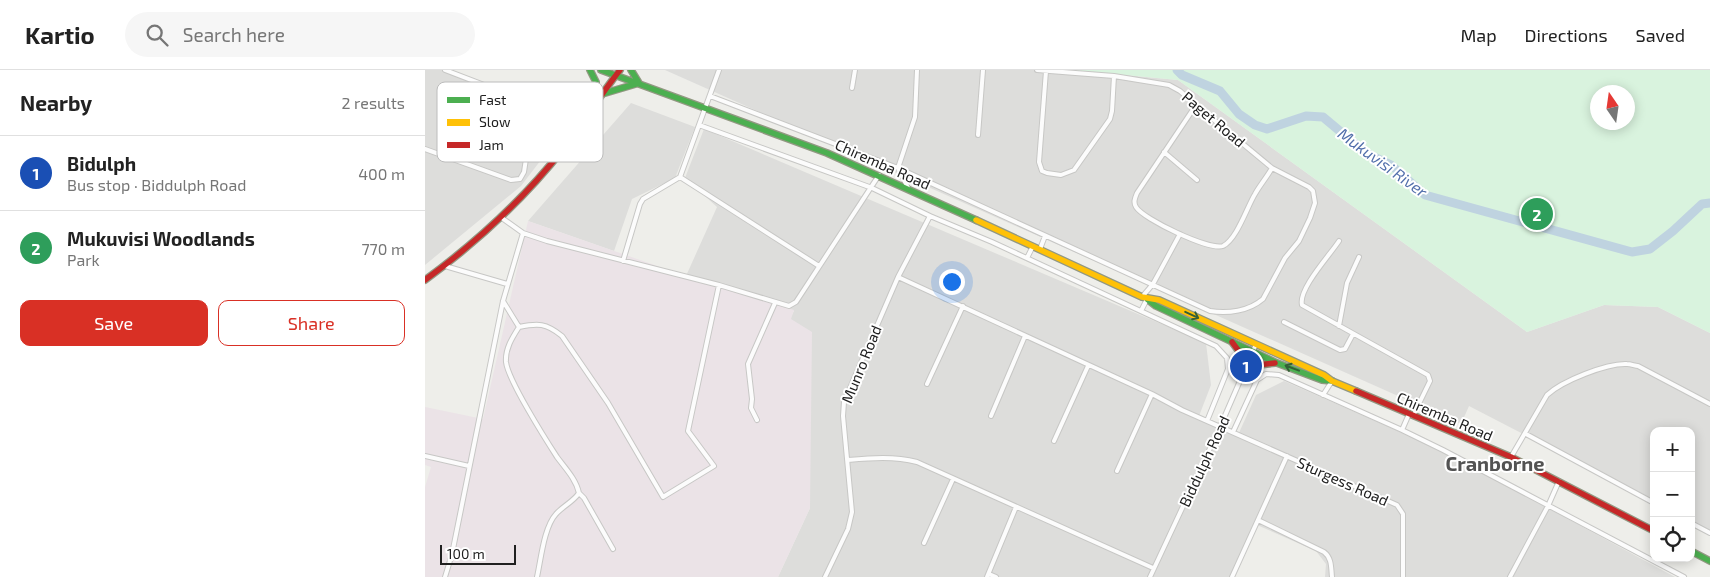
<!DOCTYPE html>
<html lang="en">
<head>
<meta charset="utf-8">
<style>
	:root { --surface:#fff; --page:#f6f6f6; --text:#222; --muted:#767676; --line:#e0e0e0; --accent:#d93025 }
	body { margin:0; font-family:"Exo 2",sans-serif; background:var(--page); color:var(--text) }
	.controls { position:absolute; right:15px; bottom:15px; display:grid; overflow:hidden; border-radius:10px; box-shadow:0 2px 12px #0003 }
	.controls button { width:45px; height:45px; display:grid; place-items:center; padding:0; border:0; border-bottom:1px solid var(--line); background:var(--surface); color:var(--text); font:25px sans-serif }
	.compass { position:absolute; left:1165px; top:15px; width:45px; height:45px; border-radius:50%; background:var(--surface); box-shadow:0 2px 12px #0003; rotate:347deg }
	.scale { position:absolute; left:15px; bottom:12px; width:76px; box-sizing:border-box; padding-left:5px; border:2px solid #202020; border-top:0; font-size:14px; line-height:18px; white-space:nowrap; color:#202020; -webkit-text-stroke:4px #fff; paint-order:stroke }
	.you { position:absolute; left:526px; top:211px; width:18px; height:18px; margin:-12px; border:4px solid #fff; border-radius:50%; background:#1a73e8; box-shadow:0 0 0 8px #1a73e833 }
	.badge { display:grid; place-items:center; width:32px; height:32px; border-radius:50%; background:var(--accent); color:#fff; font-size:16px; font-weight:700 }
	.pin { position:absolute; translate:-50% -50%; border:2px solid #fff; box-shadow:0 1px 5px #0006 }
	.list { margin:0; padding:0; list-style:none }
	h2 { display:flex; justify-content:space-between; align-items:center; height:65px; margin:0; padding:0 20px; font-size:21px }
	h2 small { font-size:16px; font-weight:400; color:var(--muted) }
	.list li { display:grid; grid-template-columns:32px 1fr auto; gap:15px; align-items:center; box-sizing:border-box; height:75px; padding:0 20px; border-top:1px solid var(--line) }
	.list b { display:block; font-size:19px; white-space:nowrap }
	.list p { margin:0; font-size:16px; white-space:nowrap; color:var(--muted) }
	.list em { font-size:16px; font-style:normal; color:var(--muted) }
	.actions { display:flex; gap:10px; padding:15px 20px }
	.actions a { flex:1; padding:11px 0; border:1px solid var(--accent); border-radius:10px; text-align:center; font-size:18px; color:var(--accent) }
	.actions .main { background:var(--accent); color:#fff }
	.icon { flex:none; width:28px; height:28px; fill:none; stroke:currentColor; stroke-width:2; stroke-linecap:round; stroke-linejoin:round }
	.map { position:relative; flex:none; width:1285px; height:507px; overflow:hidden }
	header { display:flex; align-items:center; gap:30px; box-sizing:border-box; height:70px; padding:0 25px; background:var(--surface); border-bottom:1px solid var(--line) }
	header strong { font-size:24px }
	nav { display:flex; gap:28px; margin-inline-start:auto; font-size:18px }
	.search { width:350px; height:45px; background:var(--page); display:flex; align-items:center; gap:12px; box-sizing:border-box; padding:0 18px; border-radius:28px; color:var(--muted); font-size:19px }
	main { display:flex }
	aside { flex:1; background:var(--surface) }
	.map>svg:first-child { display:block }
	.residential { fill:#dddddb }
	.industrial { fill:#ebe3e7 }
	.park { fill:#d9f3de; fill-rule:evenodd }
	.lines { fill:none; stroke-linecap:round; stroke-linejoin:round }
	.river { stroke:#bfd3e0; stroke-width:9 }
	.street-casing { stroke:#c7c7c5; stroke-width:6 }
	.fast-casing { stroke:#929882; stroke-width:8 }
	.slow-casing { stroke:#929882; stroke-width:8 }
	.jam-casing { stroke:#929882; stroke-width:8 }
	.street { stroke:#fcfcfc; stroke-width:4 }
	.fast { stroke:#4caf50; stroke-width:5.5 }
	.slow { stroke:#ffc107; stroke-width:5.5 }
	.jam { stroke:#c62828; stroke-width:5.5 }
	.oneway { stroke:#346036 }
	.labels { text-anchor:middle; dominant-baseline:central; stroke-width:4; stroke-linejoin:round; paint-order:stroke }
	.street-label { font-size:15px; fill:#202020; stroke:#fff }
	.water-label { font-size:16px; font-style:italic; fill:#526fab; stroke:#fff }
	.district-label { font-size:20px; font-weight:bold; fill:#535353; stroke:#fff }
	.key { fill:#fff; stroke:#bcbcbc; stroke-width:1 }
	.key-label { font-size:14px; fill:#202020 }
</style>
</head>
<body>
<header>
<strong>Kartio</strong>
<div class="search"><svg class="icon" aria-label="search" viewBox="0 0 24 24"><circle cx="10" cy="10" r="6"/><path d="M15 15l6 6"/></svg>Search here</div>
<nav><a>Map</a><a>Directions</a><a>Saved</a></nav>
</header>
<main>
<aside>
<h2>Nearby<small>2 results</small></h2>
<ul class="list">
<li><span class="badge" style="background:#1a4fb4">1</span><div><b>Bidulph</b><p>Bus stop · Biddulph Road</p></div><em>400 m</em></li>
<li><span class="badge" style="background:#2e9e5b">2</span><div><b>Mukuvisi Woodlands</b><p>Park</p></div><em>770 m</em></li>
</ul>
<div class="actions"><a class="main">Save</a><a>Share</a></div>
</aside>
<div class="map">
<svg width="1285" height="507" viewBox="0 0 1285 507">
	<rect width="100%" height="100%" fill="#eeeeea"/>
	<!-- residential -->
	<path class="residential" d="M0,0H25L148,48L96,116L0,195Z
		M240,0H647L753,10L1102,262L1179,235L1233,237L1285,263V462L1266,452V361H1229V432L1044,336L1036,354Z
		M206,33L270,57L250,108L207,129L189,181L103,151Z
		M279,59L781,273L786,315L774,346L813,365L831,325L859,311L1012,378L1250,507H900L901,494L891,481L832,455L808,507H353L385,438L365,248L369,241L261,206L292,137L260,108Z"/>
	<!-- industrial -->
	<path class="industrial" d="M103,151L261,206L369,240L366,249L387,262L385,438L353,507H0V417L6,397L0,395V337L58,349Z"/>
	<!-- park -->
	<path class="park" d="M647,0H1285V263L1233,237L1179,235L1102,262L753,10ZM1172,22H1202V52H1172Z"/>
	<g class="lines">
		<!-- river -->
		<path class="river" d="M752,0L757,5L795,21L814,44L830,55L842,59L881,46L898,47L941,83L966,95L1000,125L1207,182L1225,179L1248,161L1277,134L1285,133"/>
		<!-- street casing -->
		<g class="street-casing">
			<path id="street" d="M621,1L614,92L617,101L622,103L636,105L649,100L685,49L687,41L689,6
				M427,18L430,0
				M285,26L473,98L785,241C803,244 824,241 838,229L860,188L874,171L885,148L890,133L888,121L884,117L847,98L771,35L755,21L744,15L689,6L612,0
				M771,35L712,123C710,128 708,132 711,137C718,149 785,181 798,176C812,169 822,137 830,124C835,115 842,107 847,98
				M274,55L447,118L505,146L567,172L791,276L802,288L803,299L782,351
				M553,65L558,0
				M0,79L86,110L95,109L99,102L109,36L93,28L20,0
				M739,82L772,110
				M255,107L394,196
				M483,118L473,98L490,47L492,0
				M77,148L98,163L122,171L294,215L364,236L371,232L454,105
				M914,171C905,185 873,219 877,235L1003,305L1005,311L988,346
				M615,179L620,166
				M602,188L608,176
				M198,191L215,134L218,129L255,107L294,0
				M20,196L82,214
				M473,207L727,324L757,340L972,435L978,444V507
				M717,227L728,214L755,164
				M78,231L94,257C87,268 80,279 81,292C83,310 121,370 132,387C140,398 151,409 154,423C148,432 138,436 131,444C119,457 116,489 112,507
				M716,241L722,229
				M859,252L915,280L920,279L928,264
				M914,256L922,213L934,187
				M94,257C113,253 121,253 137,266L183,333L238,427L289,396L263,361L294,215
				M502,314L538,236
				M898,325L907,311
				M566,346L600,266
				M332,350L326,338L327,329L323,294L350,233
				M977,360L984,344
				M808,362L832,310L841,304L854,305L977,360L1018,380L1259,507
				M1101,364L1229,433
				M629,371L663,296
				M0,386L44,396
				M1086,387L1122,325C1137,311 1182,293 1202,294C1206,294 1210,296 1213,296L1285,334
				M423,390C446,388 469,386 492,392L728,498
				M692,401L727,324
				M154,423L159,428L188,479
				M833,450L899,482C907,488 906,498 907,507
				M1266,453L1285,463
				M499,473L528,409
				M564,504L571,507
				M20,507L27,484L78,231L98,163
				M400,507L423,459L427,442L418,346L419,332L473,207L505,146
				M562,507L591,437
				M725,507L795,357L831,274
				M807,507L862,386
				M1085,507L1123,436L1134,411"/>
		</g>
		<!-- fast casing -->
		<g class="fast-casing">
			<path id="fast" d="M165,0L171,12L169,33
				M176,0L402,83L551,150
				M177,24L214,13L206,0
				M722,229L731,236L852,293L897,310L907,311
				M1266,481L1285,491"/>
		</g>
		<!-- slow casing -->
		<g class="slow-casing">
			<path id="slow" d="M551,150L717,227L734,230L899,305L907,311L931,321"/>
		</g>
		<!-- jam casing -->
		<g class="jam-casing">
			<path id="jam" d="M0,210C52,172 99,129 139,78C159,53 175,25 195,0
				M807,272L816,284L819,302L833,295L850,293
				M931,321L1086,387L1229,461"/>
		</g>
		<!-- street -->
		<use href="#street" class="street"/>
		<!-- fast -->
		<use href="#fast" class="fast"/>
		<!-- slow -->
		<use href="#slow" class="slow"/>
		<!-- jam -->
		<use href="#jam" class="jam"/>
	</g>
	<!-- one-way arrows -->
	<defs><path id="oneway-shaft" d="M-6 0H5M1.5-3L5.5 0L1.5 3" fill="none" stroke-width="1.6" stroke-linecap="round" stroke-linejoin="round" transform="scale(1.25)"/></defs>
	<g class="oneway">
		<use href="#oneway-shaft" transform="translate(767 245) rotate(25)"/>
		<use href="#oneway-shaft" transform="translate(867 298) rotate(-159)"/>
	</g>
	<g class="labels">
		<!-- street labels -->
		<g class="street-label">
			<text transform="translate(789 49) rotate(40)">Paget Road</text>
			<text transform="translate(458 94) rotate(24)">Chiremba Road</text>
			<text transform="translate(436 294) rotate(-68)">Munro Road</text>
			<text transform="translate(1020 346) rotate(23)">Chiremba Road</text>
			<text transform="translate(779 391) rotate(-65)">Biddulph Road</text>
			<text transform="translate(918 411) rotate(24)">Sturgess Road</text>
		</g>
		<!-- water labels -->
		<g class="water-label">
			<text transform="translate(958 92) rotate(36)">Mukuvisi River</text>
		</g>
		<!-- district labels -->
		<g class="district-label">
			<text x="1070" y="393">Cranborne</text>
		</g>
	</g>
	<!-- legend -->
	<rect x="12" y="12" width="166" height="80" rx="8" class="key"/>
	<rect x="22" y="27" width="23" height="6" fill="#4caf50"/>
	<rect x="22" y="49" width="23" height="7" fill="#ffc107"/>
	<rect x="22" y="72" width="23" height="6" fill="#c62828"/>
	<g class="key-label">
		<text x="54" y="35">Fast</text>
		<text x="54" y="57">Slow</text>
		<text x="54" y="80">Jam</text>
	</g>
</svg>
<div class="controls">
<button>+</button>
<button>−</button>
<button><svg class="icon" aria-label="locate" viewBox="0 0 24 24"><circle cx="12" cy="12" r="6"/><path d="M12 2v4M12 18v4M2 12h4M18 12h4"/></svg></button>
</div>
<svg class="compass" viewBox="-18 -18 36 36"><path d="M0-13l5 13h-10z" fill="#e53935"/><path d="M0 13l5-13h-10z" fill="#767676"/></svg>
<div class="scale">100 m</div>
<div class="you"></div>
<div class="pin badge" style="left:821px;top:296px;background:#1a4fb4">1</div>
<div class="pin badge" style="left:1112px;top:144px;background:#2e9e5b">2</div>
</div>
</main>
</body>
</html>
